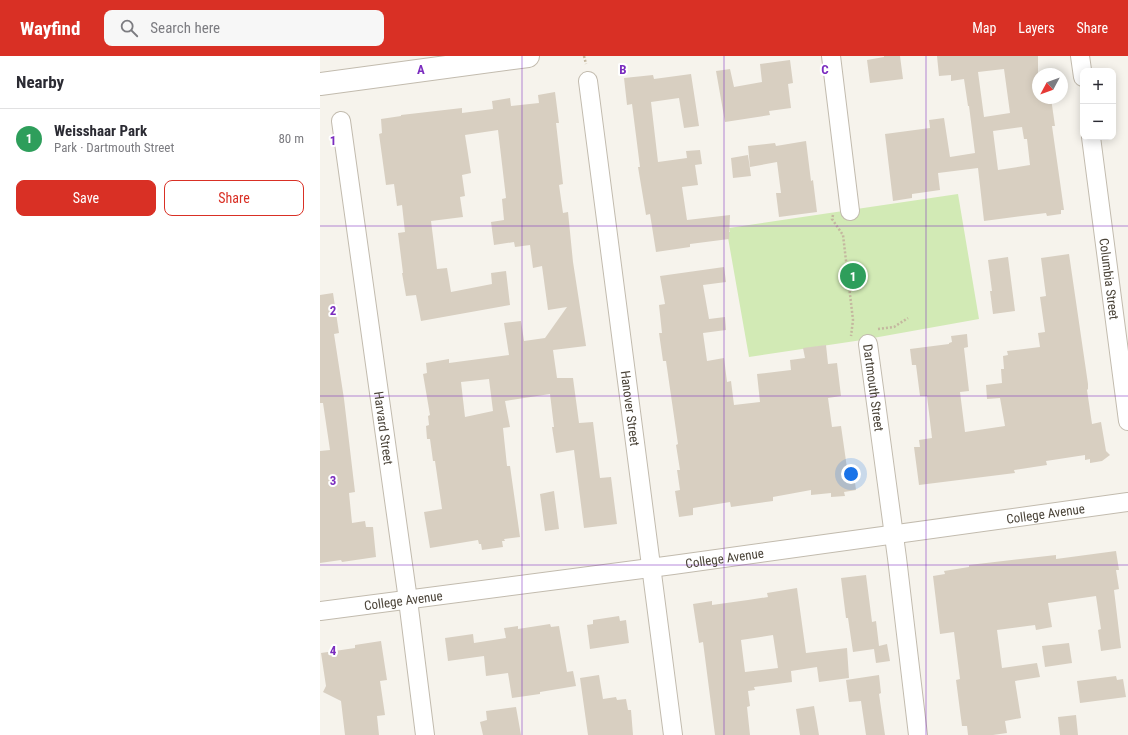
<!DOCTYPE html>
<html lang="en">
<head>
<meta charset="utf-8">
<style>
	:root { --surface:#fff; --page:#f7f7f7; --text:#2b2b33; --muted:#7c7c81; --line:#e1e1e2; --accent:#d93025 }
	body { margin:0; font-family:"Roboto Condensed",sans-serif; background:var(--page); color:var(--text) }
	.controls { position:absolute; right:12px; top:12px; display:grid; overflow:hidden; border-radius:8px; box-shadow:0 2px 10px #0003 }
	.controls button { width:36px; height:36px; display:grid; place-items:center; padding:0; border:0; border-bottom:1px solid var(--line); background:var(--surface); color:var(--text); font:20px sans-serif }
	.compass { position:absolute; left:712px; top:12px; width:36px; height:36px; border-radius:50%; background:var(--surface); box-shadow:0 2px 10px #0003; rotate:229deg }
	.you { position:absolute; left:531px; top:418px; width:14px; height:14px; margin:-10px; border:3px solid #fff; border-radius:50%; background:#1a73e8; box-shadow:0 0 0 6px #1a73e833 }
	.badge { display:grid; place-items:center; width:26px; height:26px; border-radius:50%; background:var(--accent); color:#fff; font-size:13px; font-weight:700 }
	.pin { position:absolute; translate:-50% -50%; border:2px solid #fff; box-shadow:0 1px 4px #0006 }
	.list { margin:0; padding:0; list-style:none }
	h2 { display:flex; justify-content:space-between; align-items:center; height:52px; margin:0; padding:0 16px; font-size:17px }
	h2 small { font-size:13px; font-weight:400; color:var(--muted) }
	.list li { display:grid; grid-template-columns:26px 1fr auto; gap:12px; align-items:center; box-sizing:border-box; height:60px; padding:0 16px; border-top:1px solid var(--line) }
	.list b { display:block; font-size:15px; white-space:nowrap }
	.list p { margin:0; font-size:13px; white-space:nowrap; color:var(--muted) }
	.list em { font-size:13px; font-style:normal; color:var(--muted) }
	.actions { display:flex; gap:8px; padding:12px 16px }
	.actions a { flex:1; padding:9px 0; border:1px solid var(--accent); border-radius:8px; text-align:center; font-size:14px; color:var(--accent) }
	.actions .main { background:var(--accent); color:#fff }
	.icon { flex:none; width:22px; height:22px; fill:none; stroke:currentColor; stroke-width:2; stroke-linecap:round; stroke-linejoin:round }
	.map { position:relative; flex:none; width:808px; height:679px; overflow:hidden }
	header { display:flex; align-items:center; gap:24px; box-sizing:border-box; height:56px; padding:0 20px; background:var(--accent); color:#fff }
	header strong { font-size:19px }
	nav { display:flex; gap:22px; margin-inline-start:auto; font-size:14px }
	.search { width:280px; height:36px; background:var(--page); display:flex; align-items:center; gap:10px; box-sizing:border-box; padding:0 14px; border-radius:8px; color:var(--muted); font-size:15px }
	main { display:flex }
	aside { flex:1; background:var(--surface) }
	.map>svg:first-child { display:block }
	.green { fill:#d2eab5 }
	.building { fill:#d8cfc1; fill-rule:evenodd }
	.lines { fill:none; stroke-linecap:round; stroke-linejoin:round }
	.minor-casing { stroke:#c2bbae; stroke-width:20 }
	.tertiary-casing { stroke:#c2bbae; stroke-width:24 }
	.path { stroke:#c4b79f; stroke-width:2.5; stroke-dasharray:2 2; stroke-linecap:butt }
	.minor { stroke:#fff; stroke-width:18 }
	.tertiary { stroke:#fff; stroke-width:22 }
	.grid { fill:none; stroke:#7b2cbf; stroke-width:1; stroke-opacity:0.55 }
	.labels { text-anchor:middle; dominant-baseline:central; stroke-width:4; stroke-linejoin:round; paint-order:stroke }
	.street-label { font-size:13px; fill:#4b4439; stroke:#fff }
	.grid-label { font-size:13px; text-anchor:middle; font-weight:bold; fill:#7b2cbf; stroke:#fff; stroke-width:4; stroke-linejoin:round; paint-order:stroke }
</style>
</head>
<body>
<header>
<strong>Wayfind</strong>
<div class="search"><svg class="icon" aria-label="search" viewBox="0 0 24 24"><circle cx="10" cy="10" r="6"/><path d="M15 15l6 6"/></svg>Search here</div>
<nav><a>Map</a><a>Layers</a><a>Share</a></nav>
</header>
<main>
<aside>
<h2>Nearby<small></small></h2>
<ul class="list">
<li><span class="badge" style="background:#2e9e5b">1</span><div><b>Weisshaar Park</b><p>Park · Dartmouth Street</p></div><em>80 m</em></li>
</ul>
<div class="actions"><a class="main">Save</a><a>Share</a></div>
</aside>
<div class="map">
<svg width="808" height="679" viewBox="0 0 808 679">
	<rect width="100%" height="100%" fill="#f6f3ec"/>
	<!-- green -->
	<path class="green" d="M638,138L659,263L542,284L429,301L407,176H410L409,172Z"/>
	<!-- building -->
	<path class="building" d="M564,0H580L583,23L550,27L547,4L564,1Z
		M617,0H718V42H731L735,70H732L744,154H741V158L727,160L726,157L664,165L658,112L618,117L620,134L592,138V142L573,145L565,78L610,72L609,64L624,62L630,101L655,97L649,50H648L644,23L631,25V19L619,20ZM684,13L690,57L664,61L658,16ZM702,71L704,83H707L710,109L678,114L673,75Z
		M470,4L473,27L468,28L471,52L449,55L450,59L405,66L396,15L410,13L414,31L442,26L440,8Z
		M371,18L379,70L364,72L359,42L331,46L338,106L367,102L366,95L380,94L382,108L375,109L378,129L362,131L367,164L410,159L409,183L370,188V191L336,196L330,158L326,159L318,111H320L312,48L307,49L304,22L333,19L334,23Z
		M235,36L239,67H236L243,128L239,129L243,157L248,156L253,206L266,290L233,294L237,322H253L259,367L273,366L280,422L291,421L297,468L264,472L254,394L236,397L232,371H234L230,338L185,345L190,371L183,372L187,410H190L200,481L184,483L185,485H182L183,491L162,494L161,488H159L158,484L110,492L104,456L122,453L115,405H113L110,383H107L106,370L109,369L108,360L110,359L103,318L107,317L106,307L129,303V307L189,299L184,267L201,265L204,285L225,282L247,251L228,254L222,210L213,212L210,189L195,191L194,186L174,189L171,166L184,164L182,143L186,142L178,74L145,79L151,117L142,119L145,140L140,141L143,161L111,165L117,213L127,212L131,236L172,228L171,217L186,215L190,249L101,265L96,239L86,240L82,217H83L78,177L85,176L82,149L77,150L74,128L66,129L59,78L62,77L61,63L81,60V59L142,52V57L173,53L172,45L190,42L191,50L219,47L218,39ZM169,323L173,355L145,361L141,326Z
		M486,85L491,125L493,124L497,156L459,161L456,137H461L457,106L430,111L428,90L455,87L456,90Z
		M428,99L431,120L413,122L411,102Z
		M749,198L768,328V333L767,334L772,368L781,366L786,395L790,399L782,405L770,407V403L765,404V399L726,405L727,409L694,414L695,417L599,429L594,391H600L599,384L612,382L607,340H600L596,309H592L590,293L629,288V287L632,286L631,280L647,278L648,291L644,292L649,335L640,336L645,376L685,370L680,342L667,343L666,329L682,327L681,313H684L683,300L688,299L687,295L720,291L718,277L725,276L720,241L726,240L721,202Z
		M688,201L695,255L673,258L670,235H672L668,204Z
		M404,211L406,226L383,229L389,263L405,261L406,274L383,277L387,305L404,302L407,326L411,325L414,349L440,346L437,318L471,314L470,304L485,302L483,292L506,289L508,308L517,307L521,340L508,342L512,371L521,370L527,412L533,411L536,434L524,436L525,440L511,441V437L491,439V434L453,441V445L411,451L410,446L373,452V459L359,461L355,435L360,434L357,414H360L356,389L358,388L346,305H343L339,277H342L339,249L345,248L340,220Z
		M13,237L19,277L14,278L24,343L35,436L29,437L32,467L45,465L46,471H53L56,501L22,506L21,504L0,507V395L10,394L3,347H0V239Z
		M234,435L239,473L225,475L220,438Z
		M796,495L799,514H796L799,533L794,534L801,592L781,595L778,574L781,573L776,540L728,547L732,571L716,574L715,569L677,574L682,612L717,607L720,621L695,625L701,662L685,665L687,677L673,679H648L647,670H642L636,624L640,623L634,576L620,578L613,520L625,518L624,515L649,511V509L736,499V503Z
		M546,519L552,566L556,565L559,590L567,588L570,605L556,607L554,593L533,596L528,562H526L521,522Z
		M477,532L486,597L527,592L529,622L499,626L497,611L471,615L472,626L434,631L435,634L428,635L430,650L427,651L430,679H395L383,586L379,587L373,548L392,545V549L428,544L448,541L447,537ZM453,579L458,612L425,616L421,584Z
		M299,560L300,565L306,564L309,587L270,593L267,569L273,568V564Z
		M230,568L231,571L239,570L247,616L253,615L256,630L220,636V638L192,642L188,617L166,620L164,600L128,605L125,582L153,578L154,587L186,582L184,572L198,570V573Z
		M61,585L67,624L60,625L65,659L57,660L59,679H25L21,645L3,636L6,630L1,597L35,592V589Z
		M749,587L752,607L725,611L722,590Z
		M279,619L283,643L296,641L297,644L306,643L308,654H311L313,679H268L260,622Z
		M559,619L561,637L559,638L565,679H546L541,645L529,646L526,624Z
		M796,620L797,624L803,623L806,641L760,647L757,625Z
		M494,650L499,679H480L476,653Z
		M196,651L201,679H163L160,666L167,664L166,655Z
		M756,659L758,679H740L738,661Z"/>
	<g class="lines">
		<!-- minor casing -->
		<g class="minor-casing">
			<g id="minor">
				<path d="M511,0L530,155"/>
				<path d="M760,0L763,21"/>
				<path id="s1" d="M268,25L353,679"/>
				<path id="s2" d="M21,65L88,544L105,679"/>
				<path id="s3" d="M771,81L808,365"/>
				<path id="s4" d="M548,288L577,502L598,679"/>
				<path id="s5" d="M0,555L353,509L808,446"/>
			</g>
		</g>
		<!-- tertiary casing -->
		<g class="tertiary-casing">
			<path id="tertiary" d="M0,28L208,0"/>
		</g>
		<!-- path -->
		<path class="path" d="M264,0L266,8
			M513,159L512,163L523,179L533,264L531,280
			M558,273L574,271L588,262"/>
		<!-- minor -->
		<use href="#minor" class="minor"/>
		<!-- tertiary -->
		<use href="#tertiary" class="tertiary"/>
	</g>
	<!-- grid -->
	<path class="grid" d="M202,0V679M404,0V679M606,0V679M0,170H808M0,340H808M0,509H808"/>
	<g class="labels">
		<!-- street labels -->
		<g class="street-label">
			<text stroke="none"><textPath href="#s3" startOffset="143">Columbia Street</textPath></text>
			<text stroke="none"><textPath href="#s4" startOffset="44">Dartmouth Street</textPath></text>
			<text stroke="none"><textPath href="#s1" startOffset="330">Hanover Street</textPath></text>
			<text stroke="none"><textPath href="#s2" startOffset="310">Harvard Street</textPath></text>
			<text stroke="none"><textPath href="#s5" startOffset="732">College Avenue</textPath></text>
			<text stroke="none"><textPath href="#s5" startOffset="408">College Avenue</textPath></text>
			<text stroke="none"><textPath href="#s5" startOffset="84">College Avenue</textPath></text>
		</g>
	</g>
	<g class="grid-label">
		<text x="101" y="18">A</text>
		<text x="303" y="18">B</text>
		<text x="505" y="18">C</text>
		<text x="13" y="89">1</text>
		<text x="13" y="259">2</text>
		<text x="13" y="429">3</text>
		<text x="13" y="599">4</text>
	</g>
</svg>
<div class="controls">
<button>+</button>
<button>−</button>
</div>
<svg class="compass" viewBox="-18 -18 36 36"><path d="M0-13l5 13h-10z" fill="#e53935"/><path d="M0 13l5-13h-10z" fill="#7c7c81"/></svg>
<div class="you"></div>
<div class="pin badge" style="left:533px;top:220px;background:#2e9e5b">1</div>
</div>
</main>
</body>
</html>
